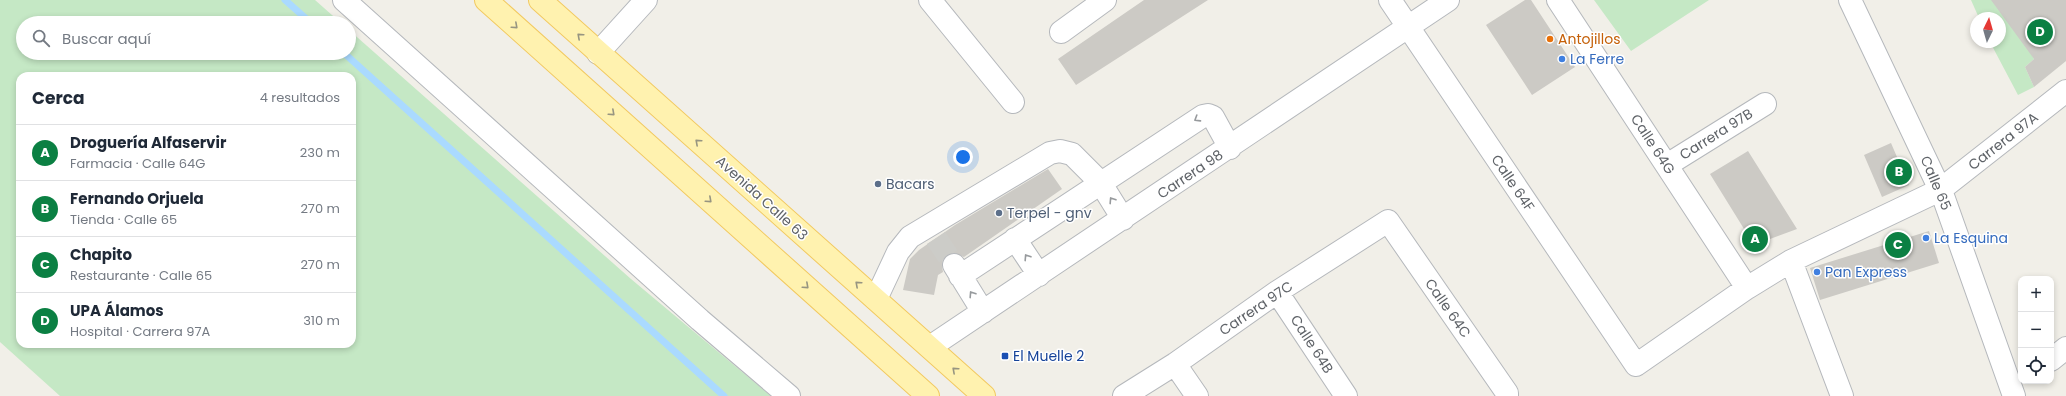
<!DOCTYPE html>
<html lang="es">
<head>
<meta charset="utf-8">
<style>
	:root { --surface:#fff; --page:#f2f2f3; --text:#1f2937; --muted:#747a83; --line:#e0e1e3; --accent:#0b8043 }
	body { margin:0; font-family:Poppins,sans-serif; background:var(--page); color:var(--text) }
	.controls { position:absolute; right:12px; bottom:12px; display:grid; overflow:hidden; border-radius:8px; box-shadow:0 2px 6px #0003 }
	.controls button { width:36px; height:36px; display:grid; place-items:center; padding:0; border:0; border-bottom:1px solid var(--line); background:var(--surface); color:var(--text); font:20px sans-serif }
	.compass { position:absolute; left:1970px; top:12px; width:36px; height:36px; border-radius:50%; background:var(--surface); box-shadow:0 2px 6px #0003; rotate:5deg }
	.you { position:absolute; left:963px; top:157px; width:14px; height:14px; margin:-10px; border:3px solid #fff; border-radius:50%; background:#1a73e8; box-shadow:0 0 0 6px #1a73e833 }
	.badge { display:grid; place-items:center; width:26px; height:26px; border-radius:50%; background:var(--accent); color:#fff; font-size:13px; font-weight:700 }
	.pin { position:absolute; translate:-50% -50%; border:2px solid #fff; box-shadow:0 1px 4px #0006 }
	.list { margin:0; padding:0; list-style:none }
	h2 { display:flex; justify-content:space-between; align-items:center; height:52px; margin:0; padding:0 16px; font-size:17px }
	h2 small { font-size:13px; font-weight:400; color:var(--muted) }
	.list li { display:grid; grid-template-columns:26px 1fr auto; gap:12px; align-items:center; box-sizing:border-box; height:56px; padding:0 16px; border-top:1px solid var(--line) }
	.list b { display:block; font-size:15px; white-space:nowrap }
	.list p { margin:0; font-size:13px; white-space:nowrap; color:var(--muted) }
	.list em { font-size:13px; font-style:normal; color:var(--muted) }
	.icon { flex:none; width:22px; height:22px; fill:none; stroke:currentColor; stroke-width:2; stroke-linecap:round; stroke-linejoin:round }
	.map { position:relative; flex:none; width:2066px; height:396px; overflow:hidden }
	.search { position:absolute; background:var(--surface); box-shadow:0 2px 6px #0003; left:16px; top:16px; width:340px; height:44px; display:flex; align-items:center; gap:10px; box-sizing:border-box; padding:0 14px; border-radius:22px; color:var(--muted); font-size:15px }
	.panel { position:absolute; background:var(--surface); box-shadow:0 2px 6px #0003; left:16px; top:72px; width:340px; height:276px; border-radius:12px }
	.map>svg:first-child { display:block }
	.green { fill:#c5e8c5; fill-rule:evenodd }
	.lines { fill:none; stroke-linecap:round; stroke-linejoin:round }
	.stream { stroke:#aadaff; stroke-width:7 }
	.building { fill:#cccac5 }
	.minor-tunnel { stroke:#ccccc8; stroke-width:22; stroke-dasharray:22 11; stroke-linecap:butt }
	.minor-casing { stroke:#b5b8bc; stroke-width:24 }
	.major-casing { stroke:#f2c960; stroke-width:24 }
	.minor { stroke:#fff; stroke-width:22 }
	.major { stroke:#fff2af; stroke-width:22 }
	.oneway { stroke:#979581 }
	.oneway2 { stroke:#979a9d }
	.food-dot { fill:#e8710a; stroke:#fff; stroke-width:1.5 }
	.shop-dot { fill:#3f7fe0; stroke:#fff; stroke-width:1.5 }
	.service-dot { fill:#5c6f8a; stroke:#fff; stroke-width:1.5 }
	.transit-dot { fill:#1a4fb4; stroke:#fff; stroke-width:1.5 }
	.labels { text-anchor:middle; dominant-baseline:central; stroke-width:3; stroke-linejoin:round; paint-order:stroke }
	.food-label { font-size:14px; fill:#c56008; stroke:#fff; text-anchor:start }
	.shop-label { font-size:14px; fill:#366cbe; stroke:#fff; text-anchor:start }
	.street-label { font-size:14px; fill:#5f6368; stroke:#fff }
	.service-label { font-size:14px; fill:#4e5e75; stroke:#fff; text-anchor:start }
	.transit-label { font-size:14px; fill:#164399; stroke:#fff; text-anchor:start }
</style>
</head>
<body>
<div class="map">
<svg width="2066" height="396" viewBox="0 0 2066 396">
	<rect width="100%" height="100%" fill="#f1efe8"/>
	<!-- green -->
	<path class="green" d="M0,0H315L341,23H23V53H349V30L631,279L771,396H60L0,342ZM20,76H352V344H20Z
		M1594,0H1709L1631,51Z
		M1971,0H2003L2034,59L2025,67L2034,87L2018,95L1990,42H2000V18H1979Z"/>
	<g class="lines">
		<!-- stream -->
		<path class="stream" d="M285,0L311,23
			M344,53L724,396"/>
	</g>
	<!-- building -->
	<path class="building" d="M1144,0H1208L1076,85L1058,59Z
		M1525,0H1531L1575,67L1532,95L1486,25Z
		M1991,0H2066V61L2034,87L2025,67L2034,59Z
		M1891,143L1909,185L1882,197L1864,155Z
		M1748,151L1797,229L1754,245L1710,174Z
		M1048,169L1062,189L964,257L954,253L947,255L943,259L942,266L943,272L938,275L934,295L903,290L910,259L919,250L955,225Z
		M1929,231L1939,263L1820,300L1810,268Z"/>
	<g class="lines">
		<!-- minor-tunnel -->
		<path class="minor-tunnel" d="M936,238L954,265"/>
		<!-- minor casing -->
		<g class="minor-casing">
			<path id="minor" d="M344,0L700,320L789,396
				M930,0L1013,102
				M1390,0L1636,365L1747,288L1791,261L1940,190L2066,91
				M1558,0L1747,288
				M1850,0L1943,196L2014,396
				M1061,32L1105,0
				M598,53L646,0
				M1667,165L1765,104
				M1015,239L1039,275
				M1791,261L1842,396
				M954,265L983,312
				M960,276L1203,116L1208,115L1213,117L1230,148
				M1277,292L1346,396
				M876,299L898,252L910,237L1050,153L1060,151L1072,154L1100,182L1123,219
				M930,347L1448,0
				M2051,360L2066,348
				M1175,364L1197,396
				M1124,396L1175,364L1277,292L1388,221L1507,393V396"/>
		</g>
		<!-- major casing -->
		<g class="major-casing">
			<path id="major" d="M486,0L928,396
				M540,0L984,396"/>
		</g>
		<!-- minor -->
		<use href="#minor" class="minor"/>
		<!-- major -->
		<use href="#major" class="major"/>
	</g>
	<!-- one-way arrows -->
	<defs><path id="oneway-chevron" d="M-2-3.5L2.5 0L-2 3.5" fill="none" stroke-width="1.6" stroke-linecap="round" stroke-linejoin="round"/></defs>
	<g class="oneway">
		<use href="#oneway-chevron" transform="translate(515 26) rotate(42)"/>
		<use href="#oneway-chevron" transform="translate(580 36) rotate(-138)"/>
		<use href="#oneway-chevron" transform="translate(612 113) rotate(42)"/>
		<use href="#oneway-chevron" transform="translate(698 142) rotate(-138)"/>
		<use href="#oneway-chevron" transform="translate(709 200) rotate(42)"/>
		<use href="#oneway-chevron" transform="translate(858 284) rotate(-138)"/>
		<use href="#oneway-chevron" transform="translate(806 286) rotate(42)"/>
		<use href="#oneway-chevron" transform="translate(955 370) rotate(-138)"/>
	</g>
	<g class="oneway2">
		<use href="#oneway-chevron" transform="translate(1197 119) rotate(148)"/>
		<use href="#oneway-chevron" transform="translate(1112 200) rotate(-123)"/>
		<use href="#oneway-chevron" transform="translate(1027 257) rotate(-123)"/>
		<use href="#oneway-chevron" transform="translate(972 294) rotate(-123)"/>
	</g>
	<!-- markers -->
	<circle class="food-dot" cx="1550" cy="39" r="4"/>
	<g class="shop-dot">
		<circle cx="1562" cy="59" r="4"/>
		<circle cx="1926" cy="238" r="4"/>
		<circle cx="1817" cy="272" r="4"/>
	</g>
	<g class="service-dot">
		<circle cx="878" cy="184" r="4"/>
		<circle cx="999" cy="213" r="4"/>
	</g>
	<rect class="transit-dot" x="1001" y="352" width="8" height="8" rx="2"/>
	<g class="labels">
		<!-- food labels -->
		<g class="food-label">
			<text x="1558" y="39">Antojillos</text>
		</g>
		<!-- shop labels -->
		<g class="shop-label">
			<text x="1570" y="59">La Ferre</text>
			<text x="1934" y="238">La Esquina</text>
			<text x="1825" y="272">Pan Express</text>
		</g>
		<!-- street labels -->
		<g class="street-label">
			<text transform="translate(1716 134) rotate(-32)">Carrera 97B</text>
			<text transform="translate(2003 141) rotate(-38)">Carrera 97A</text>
			<text transform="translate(1653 144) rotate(57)">Calle 64G</text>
			<text transform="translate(1190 174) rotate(-34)">Carrera 98</text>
			<text transform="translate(1513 183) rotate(56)">Calle 64F</text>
			<text transform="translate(1936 183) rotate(67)">Calle 65</text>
			<text transform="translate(762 198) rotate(42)">Avenida Calle 63</text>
			<text transform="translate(1256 308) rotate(-34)">Carrera 97C</text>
			<text transform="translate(1448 308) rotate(55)">Calle 64C</text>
			<text transform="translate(1312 344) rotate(57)">Calle 64B</text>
		</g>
		<!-- service labels -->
		<g class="service-label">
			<text x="886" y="184">Bacars</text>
			<text x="1007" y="213">Terpel - gnv</text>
		</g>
		<!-- transit labels -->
		<g class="transit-label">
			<text x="1013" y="356">El Muelle 2</text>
		</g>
	</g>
</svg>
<div class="controls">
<button>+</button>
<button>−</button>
<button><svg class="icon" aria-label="locate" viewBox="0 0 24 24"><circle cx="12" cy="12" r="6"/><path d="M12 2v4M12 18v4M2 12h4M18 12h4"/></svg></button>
</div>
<svg class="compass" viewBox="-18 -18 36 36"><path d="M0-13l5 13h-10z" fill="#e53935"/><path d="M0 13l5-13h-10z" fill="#747a83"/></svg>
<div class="you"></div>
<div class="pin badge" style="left:1755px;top:239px">A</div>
<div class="pin badge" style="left:1899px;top:172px">B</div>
<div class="pin badge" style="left:1898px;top:245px">C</div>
<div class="pin badge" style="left:2040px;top:32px">D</div>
<div class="search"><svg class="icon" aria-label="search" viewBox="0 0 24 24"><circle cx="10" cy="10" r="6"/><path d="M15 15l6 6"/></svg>Buscar aquí</div>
<section class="panel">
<h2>Cerca<small>4 resultados</small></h2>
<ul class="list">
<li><span class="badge">A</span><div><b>Droguería Alfaservir</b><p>Farmacia · Calle 64G</p></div><em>230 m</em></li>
<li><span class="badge">B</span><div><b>Fernando Orjuela</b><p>Tienda · Calle 65</p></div><em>270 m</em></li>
<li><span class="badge">C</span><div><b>Chapito</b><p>Restaurante · Calle 65</p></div><em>270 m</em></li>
<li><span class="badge">D</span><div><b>UPA Álamos</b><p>Hospital · Carrera 97A</p></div><em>310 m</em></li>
</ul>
</section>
</div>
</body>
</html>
